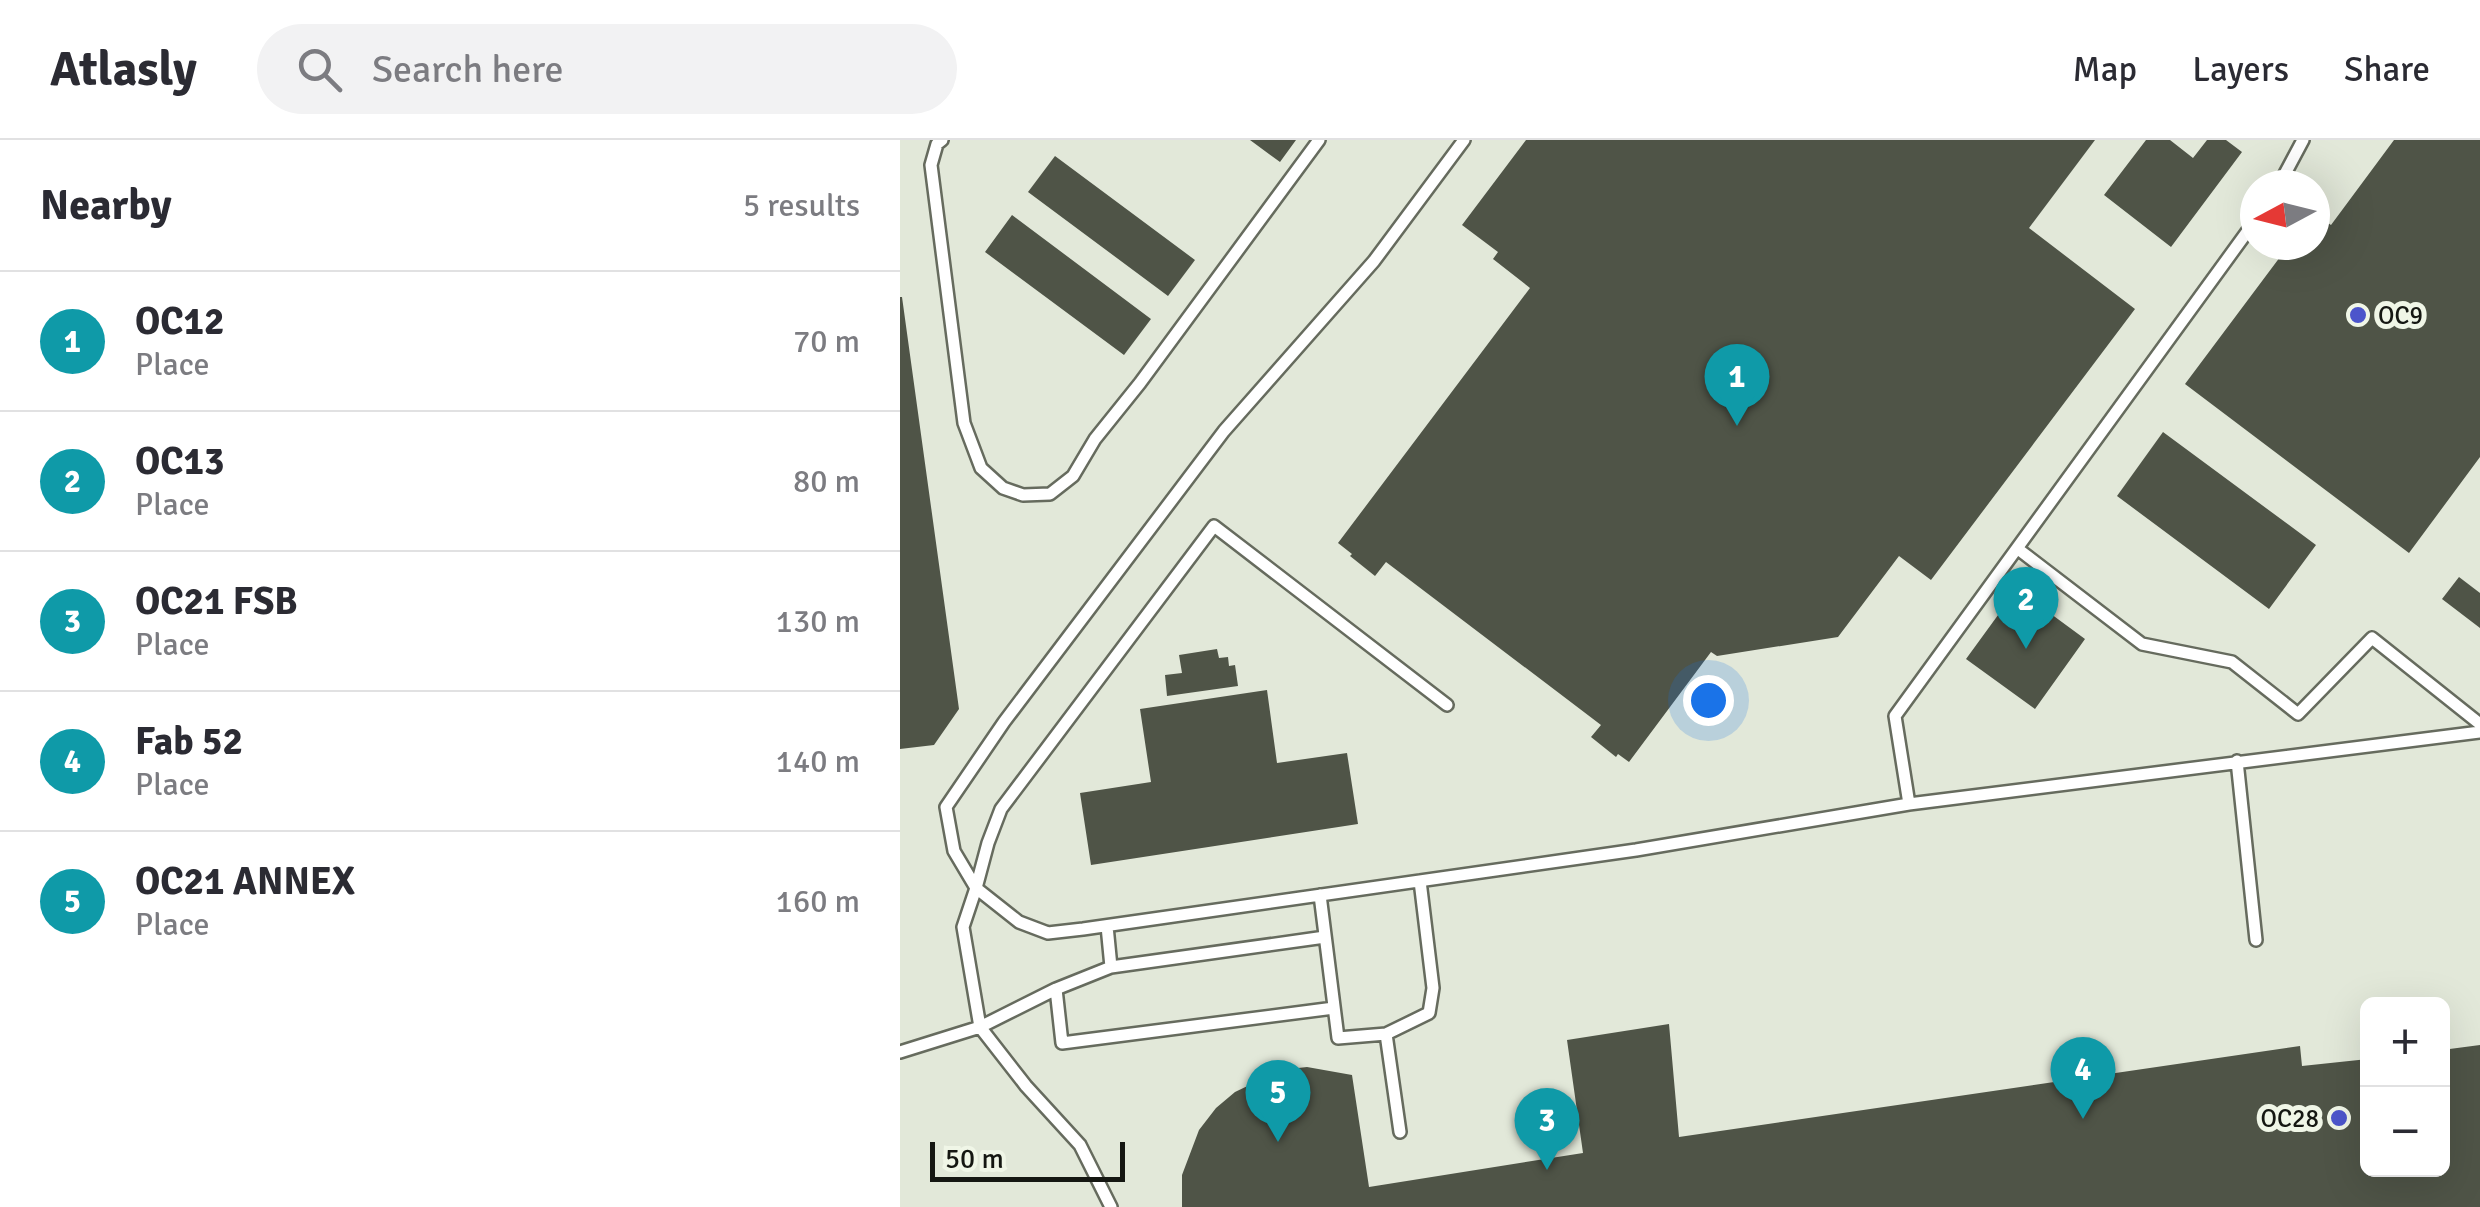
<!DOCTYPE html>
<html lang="en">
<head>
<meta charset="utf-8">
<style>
	:root { --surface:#fff; --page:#f2f2f3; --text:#2b2b33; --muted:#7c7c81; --line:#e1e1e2; --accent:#4c55cb }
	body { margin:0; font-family:Signika,sans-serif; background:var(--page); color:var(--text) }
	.controls { position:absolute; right:30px; bottom:30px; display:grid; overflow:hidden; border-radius:15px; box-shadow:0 10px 40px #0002 }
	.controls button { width:90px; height:90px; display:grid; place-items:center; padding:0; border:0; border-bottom:2px solid var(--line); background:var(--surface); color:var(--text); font:50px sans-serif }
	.compass { position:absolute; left:1340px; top:30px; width:90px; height:90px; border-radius:50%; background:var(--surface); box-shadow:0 10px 40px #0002; rotate:263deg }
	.scale { position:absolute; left:30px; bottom:25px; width:195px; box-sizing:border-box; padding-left:10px; border:5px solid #151712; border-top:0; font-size:28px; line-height:35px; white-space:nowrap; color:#151712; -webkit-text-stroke:8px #f0f6e7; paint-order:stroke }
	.you { position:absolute; left:808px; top:560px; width:35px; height:35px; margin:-25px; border:8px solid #fff; border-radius:50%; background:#1a73e8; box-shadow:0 0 0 15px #1a73e833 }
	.badge { display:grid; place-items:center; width:65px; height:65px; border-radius:50%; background:var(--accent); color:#fff; font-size:32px; font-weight:700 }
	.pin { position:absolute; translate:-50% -82px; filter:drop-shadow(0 2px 5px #0008) }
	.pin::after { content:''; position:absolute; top:52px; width:35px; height:30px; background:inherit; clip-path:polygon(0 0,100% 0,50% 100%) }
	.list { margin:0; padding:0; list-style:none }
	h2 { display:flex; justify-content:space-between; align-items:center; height:130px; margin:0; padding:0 40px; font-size:42px }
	h2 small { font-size:32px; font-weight:400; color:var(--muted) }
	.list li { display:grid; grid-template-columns:65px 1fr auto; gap:30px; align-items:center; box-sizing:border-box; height:140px; padding:0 40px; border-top:2px solid var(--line) }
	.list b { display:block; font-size:38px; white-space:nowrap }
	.list p { margin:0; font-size:32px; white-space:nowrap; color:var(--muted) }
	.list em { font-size:32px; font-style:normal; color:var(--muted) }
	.icon { flex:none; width:55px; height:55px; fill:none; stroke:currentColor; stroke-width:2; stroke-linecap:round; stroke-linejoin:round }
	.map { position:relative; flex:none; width:1580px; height:1067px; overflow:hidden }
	header { display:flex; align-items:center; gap:60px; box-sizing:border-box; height:140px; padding:0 50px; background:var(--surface); border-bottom:2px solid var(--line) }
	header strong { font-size:48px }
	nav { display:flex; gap:55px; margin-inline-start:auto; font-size:35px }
	.search { width:700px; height:90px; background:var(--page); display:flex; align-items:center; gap:25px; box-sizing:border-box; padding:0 35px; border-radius:55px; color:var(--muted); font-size:38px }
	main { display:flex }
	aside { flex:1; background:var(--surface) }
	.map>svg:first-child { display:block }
	.building { fill:#4f5447 }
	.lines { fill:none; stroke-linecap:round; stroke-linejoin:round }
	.lane-casing { stroke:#666b5e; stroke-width:16 }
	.lane { stroke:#fff; stroke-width:11 }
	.poi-dot { fill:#4c55cb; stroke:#f0f6e7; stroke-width:4 }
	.labels { text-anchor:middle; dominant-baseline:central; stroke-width:10; stroke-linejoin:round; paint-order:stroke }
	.poi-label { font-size:25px; fill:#151712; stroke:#f0f6e7; text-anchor:start }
</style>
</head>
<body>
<header>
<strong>Atlasly</strong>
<div class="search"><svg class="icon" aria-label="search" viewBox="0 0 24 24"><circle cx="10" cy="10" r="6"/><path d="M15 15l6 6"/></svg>Search here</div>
<nav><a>Map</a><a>Layers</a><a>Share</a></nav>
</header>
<main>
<aside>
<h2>Nearby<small>5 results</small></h2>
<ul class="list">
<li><span class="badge" style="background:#0f9aa8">1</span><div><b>OC12</b><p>Place</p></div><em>70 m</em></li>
<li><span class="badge" style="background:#0f9aa8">2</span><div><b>OC13</b><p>Place</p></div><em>80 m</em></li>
<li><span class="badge" style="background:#0f9aa8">3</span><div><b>OC21 FSB</b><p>Place</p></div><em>130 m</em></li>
<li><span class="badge" style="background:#0f9aa8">4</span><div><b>Fab 52</b><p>Place</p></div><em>140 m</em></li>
<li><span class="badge" style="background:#0f9aa8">5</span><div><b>OC21 ANNEX</b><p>Place</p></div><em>160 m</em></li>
</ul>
</aside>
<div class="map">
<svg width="1580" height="1067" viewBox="0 0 1580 1067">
	<rect width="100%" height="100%" fill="#e2e8d9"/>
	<!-- building -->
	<path class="building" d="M350,0H396L380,22Z
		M626,0H1195L1129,88L1235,169L1031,440L999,416L938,497L817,516L811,512L729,622L718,614L716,617L691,597L701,585L486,422L475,436L450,416L452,414L438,403L630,148L593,119L598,112L562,85Z
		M1246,0H1270L1293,18L1307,0H1326L1342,12L1271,107L1204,55Z
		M1494,0H1580V317L1509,413L1285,244L1389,105H1415V74L1431,85Z
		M155,16L295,120L268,156L128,52Z
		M112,75L251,179L224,215L85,112Z
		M0,157H2L59,569L34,605L0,609Z
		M1263,292L1416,405L1369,469L1217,356Z
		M1559,437L1580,453V488L1542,459Z
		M1117,449L1185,499L1135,569L1066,519Z
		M317,509L319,518L328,517L329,526L335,525L338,546L267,556L265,535L282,533L279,515Z
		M367,550L377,623L447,613L458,684L191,725L180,653L251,642L240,569Z
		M769,884L779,997L1400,906L1402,926L1468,919V1030H1542V910L1580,905V1067H282V1035L299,990L316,968L335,952L381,930L407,927L452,935L469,1047L683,1013L667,900Z"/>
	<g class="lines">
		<!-- lane casing -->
		<g class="lane-casing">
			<path id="lane" d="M42,0L37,4L31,25L64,283L81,328L103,348L123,355L150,354L173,336L195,299L240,243L419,0
				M1379,45L1403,0
				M1118,409L1242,504L1332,522L1398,574L1472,498L1580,584
				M547,565L314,386L101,669L88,703L76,748L119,782L148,793L183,789L736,710L1009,664L1580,592
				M1337,621L1356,800
				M1009,664L995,576L1355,81
				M420,755L438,898L486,894L500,992
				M207,786L211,827L156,849L80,887L126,946L180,1005L211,1067
				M211,827L425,797
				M156,849L162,903L434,868
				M486,894L529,873L533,848L520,741
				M0,912L80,887L63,787L76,748L54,711L46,667L104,582L324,291L474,121L564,0"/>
		</g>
		<!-- lane -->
		<use href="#lane" class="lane"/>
	</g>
	<!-- markers -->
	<g class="poi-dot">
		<circle cx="1458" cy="175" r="10"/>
		<circle cx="1439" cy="978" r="10"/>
	</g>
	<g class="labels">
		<!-- poi labels -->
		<g class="poi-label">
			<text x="1478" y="175">OC9</text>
			<text x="1419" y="978" text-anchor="end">OC28</text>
		</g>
	</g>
</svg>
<div class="controls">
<button>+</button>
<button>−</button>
</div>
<svg class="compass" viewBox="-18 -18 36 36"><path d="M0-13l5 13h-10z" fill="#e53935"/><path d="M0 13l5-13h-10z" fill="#7c7c81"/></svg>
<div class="scale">50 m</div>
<div class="you"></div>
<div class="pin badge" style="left:837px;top:286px;background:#0f9aa8">1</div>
<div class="pin badge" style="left:1126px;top:509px;background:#0f9aa8">2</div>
<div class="pin badge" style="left:647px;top:1030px;background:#0f9aa8">3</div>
<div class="pin badge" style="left:1183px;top:979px;background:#0f9aa8">4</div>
<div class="pin badge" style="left:378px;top:1002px;background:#0f9aa8">5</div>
</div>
</main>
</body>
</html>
